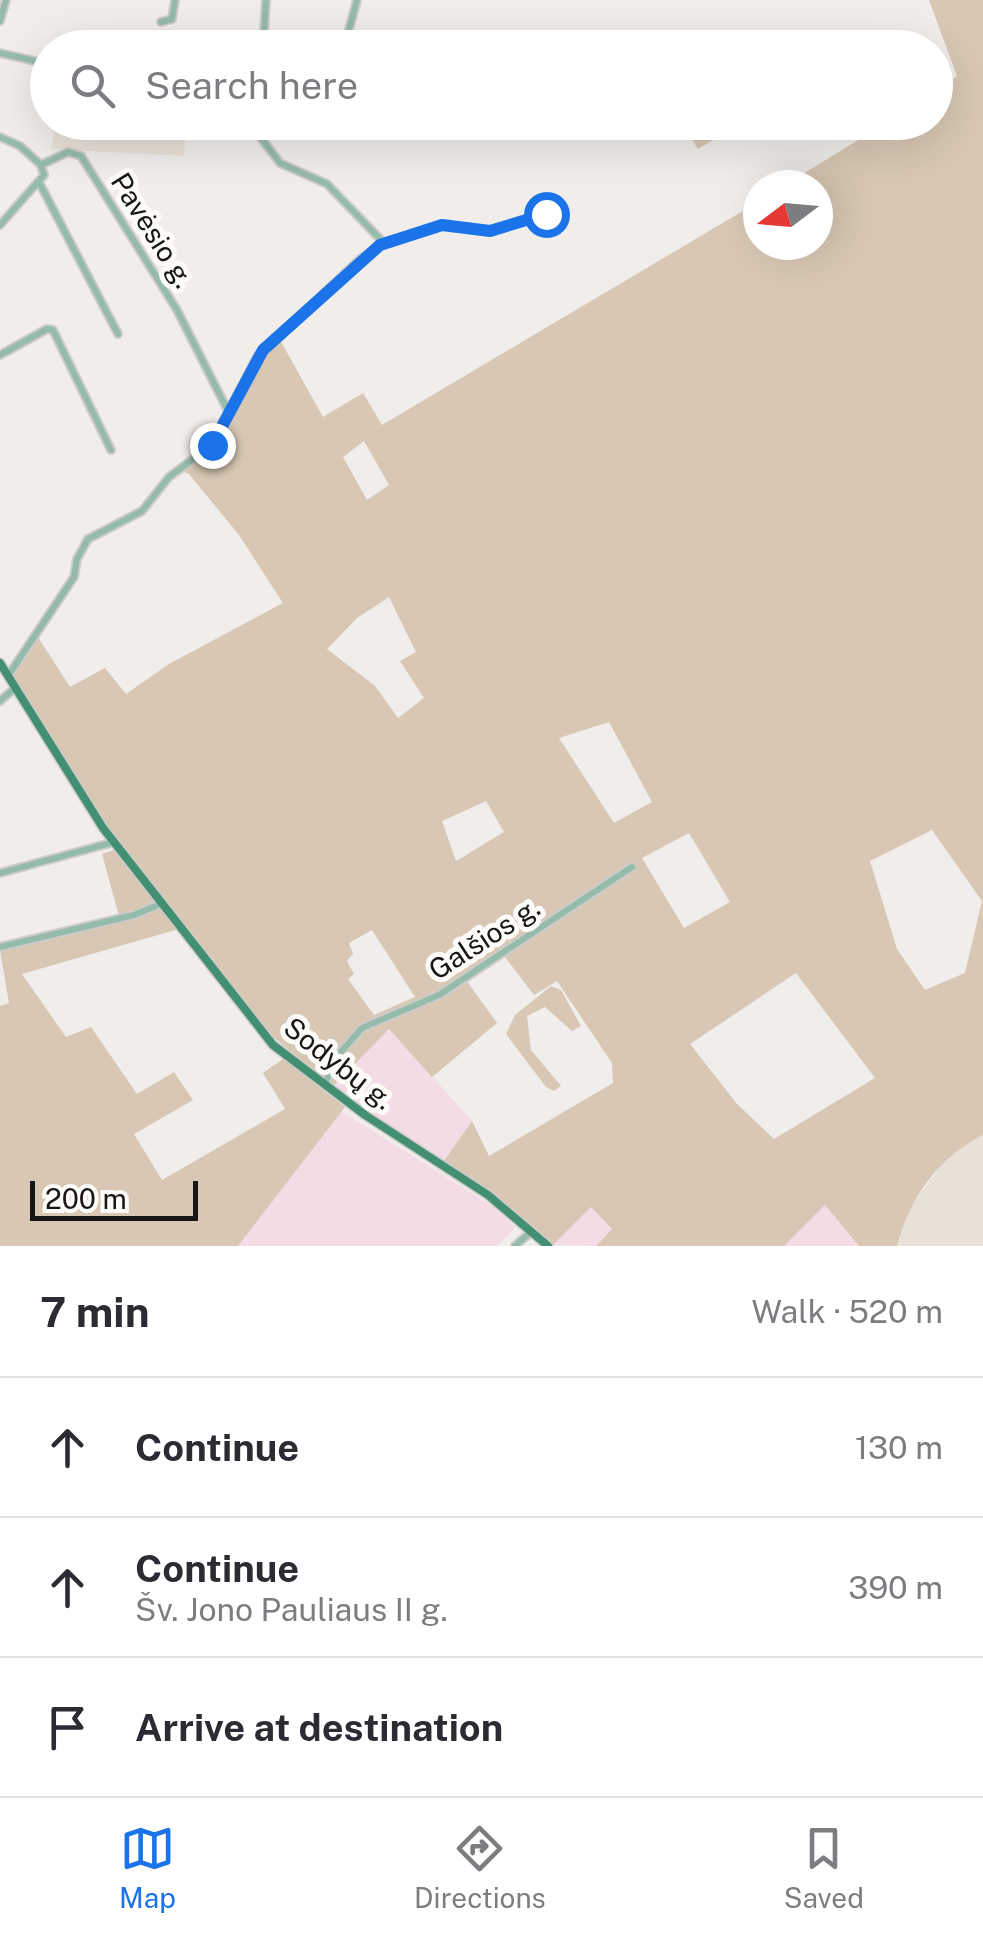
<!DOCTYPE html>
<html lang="en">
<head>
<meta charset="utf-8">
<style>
	:root { --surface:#fff; --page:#f2f2f3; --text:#2b2b33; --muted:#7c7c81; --line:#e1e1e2; --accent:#1a73e8 }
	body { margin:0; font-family:"Public Sans",sans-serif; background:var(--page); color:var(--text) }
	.compass { position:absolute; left:743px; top:170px; width:90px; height:90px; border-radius:50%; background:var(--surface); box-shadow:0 10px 40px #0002; rotate:254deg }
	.scale { position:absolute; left:30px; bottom:25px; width:168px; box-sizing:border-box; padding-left:10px; border:5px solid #171615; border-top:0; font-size:28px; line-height:35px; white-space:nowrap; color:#171615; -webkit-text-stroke:8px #fdfbf8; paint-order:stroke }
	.stop { position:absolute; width:30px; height:30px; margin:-22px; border:8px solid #1a73e8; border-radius:50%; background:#fff }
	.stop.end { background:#1a73e8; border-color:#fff; box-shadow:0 2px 10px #0008 }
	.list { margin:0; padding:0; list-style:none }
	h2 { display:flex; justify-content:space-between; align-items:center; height:130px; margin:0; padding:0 40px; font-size:42px }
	h2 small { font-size:32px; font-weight:400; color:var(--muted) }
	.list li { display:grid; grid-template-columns:65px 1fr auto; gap:30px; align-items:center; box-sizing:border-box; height:140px; padding:0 40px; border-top:2px solid var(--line) }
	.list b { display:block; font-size:38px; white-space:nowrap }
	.list p { margin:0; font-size:32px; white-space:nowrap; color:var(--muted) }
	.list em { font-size:32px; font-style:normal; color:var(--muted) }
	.icon { flex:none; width:55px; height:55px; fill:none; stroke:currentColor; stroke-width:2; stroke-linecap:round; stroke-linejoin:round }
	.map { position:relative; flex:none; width:983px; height:1246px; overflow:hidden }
	.search { position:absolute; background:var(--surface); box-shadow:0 10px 40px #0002; left:30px; right:30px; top:30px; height:110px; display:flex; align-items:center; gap:25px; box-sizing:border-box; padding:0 35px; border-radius:55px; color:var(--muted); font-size:38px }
	.sheet { height:550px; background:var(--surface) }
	nav { display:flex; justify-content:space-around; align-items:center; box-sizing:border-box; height:140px; border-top:2px solid var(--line); background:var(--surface); font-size:28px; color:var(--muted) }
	nav a { display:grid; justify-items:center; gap:5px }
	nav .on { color:var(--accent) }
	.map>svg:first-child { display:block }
	.commercial { fill:#f4dce7 }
	.built { fill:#e9e1d8 }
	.green { fill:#d7c7b4; fill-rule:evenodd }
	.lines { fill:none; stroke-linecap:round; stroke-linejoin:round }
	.minor-casing { stroke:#cdcbc8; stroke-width:10 }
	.major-casing { stroke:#cdcbc8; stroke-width:11 }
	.minor { stroke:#95bbaa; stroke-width:6 }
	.major { stroke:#428f71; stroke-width:8 }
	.route { stroke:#1a73e8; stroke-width:12 }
	.labels { text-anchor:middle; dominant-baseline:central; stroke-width:10; stroke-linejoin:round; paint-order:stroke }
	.street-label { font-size:28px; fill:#171615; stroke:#fdfbf8 }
</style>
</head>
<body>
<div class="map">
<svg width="983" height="1246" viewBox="0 0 983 1246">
	<rect width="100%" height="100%" fill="#f0edea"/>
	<!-- commercial -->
	<path class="commercial" d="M389,1028L472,1121L444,1161L332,1087Z
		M341,1111L494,1207L515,1228L497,1246H238Z
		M825,1205L859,1246H784Z
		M591,1207L612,1229L596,1246L553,1245Z"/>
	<!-- built -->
	<path class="built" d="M55,123H186L184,156L51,149Z
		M983,1135V1246H897L906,1214L950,1152Z"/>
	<!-- green -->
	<path class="green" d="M929,0H983V1135C938,1158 910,1197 897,1246H859L825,1205L784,1246H596L612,1229L591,1207L553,1245L510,1207L444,1161L472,1121L489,1156L613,1083L612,1063L557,981L534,995L505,957L466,980L497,1023L432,1077L389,1029L332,1087L264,1029L112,834L12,675L36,634L70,687L105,668L126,694L169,664L283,603L239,535L189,474L179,471L216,445L256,361L280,340L323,417L363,393L382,425L758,202V245H818V185H785L886,123L936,122V93L957,76ZM364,441L389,485L367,500L343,457ZM389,597L416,652L400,661L424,698L398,718L375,686L327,649L357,618ZM609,722L652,802L614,823L559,738ZM486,801L504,832L456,861L442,821ZM932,830L982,901L965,973L925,990L897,949L870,861ZM689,833L730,902L684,928L642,858ZM372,930L415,997L374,1015L348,979L354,974L347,961L353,954L349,943ZM796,973L875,1078L774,1139L737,1104L690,1044Z
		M682,123H742L698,149Z
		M114,850L179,929L22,974L66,1037L91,1027L137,1094L174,1072L193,1100L134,1134L162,1180L285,1109L263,1073L283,1059L345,1107L238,1246H0V1006L9,1003L0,950L120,920L102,854Z
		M551,986L561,990L581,1026L572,1031L545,1007L527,1016L531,1050L561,1086L554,1091L546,1087L506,1034L515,1015Z"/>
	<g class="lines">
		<!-- minor casing -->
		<g class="minor-casing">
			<path id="minor" d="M0,21L6,0
				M161,22L172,19L175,0
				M263,48L266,0
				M344,48L357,0
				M0,53L48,64
				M249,122L280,163L327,184L384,243
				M0,137L20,146L41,165L68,152L81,156L177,310L229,413
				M40,184L118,334
				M0,225L44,175L41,165
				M0,355L47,329L53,330L111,450
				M8,676L74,577L77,559L88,539L142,511L169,477L212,445L257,357L359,260L384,243L442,225L490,231L546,214
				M0,701L15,688
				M0,873L114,842
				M0,947L134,915L163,903
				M324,1085L339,1054L362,1028L439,995L632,867
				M515,1246L532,1231"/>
		</g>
		<!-- major casing -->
		<g class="major-casing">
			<path id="major" d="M0,663L103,828L273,1045L365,1115L488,1195L548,1246"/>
		</g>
		<!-- minor -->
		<use href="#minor" class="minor"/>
		<!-- major -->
		<use href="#major" class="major"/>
	</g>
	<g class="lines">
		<!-- route -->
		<path class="route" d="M212,445L263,350L380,245L442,225L490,231L546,214"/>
	</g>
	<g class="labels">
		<!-- street labels -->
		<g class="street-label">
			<text transform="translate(153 230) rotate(58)">Pavėsio g.</text>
			<text transform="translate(484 938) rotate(-33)">Galšios g.</text>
			<text transform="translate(339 1063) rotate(38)">Sodybų g.</text>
		</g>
	</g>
</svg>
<svg class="compass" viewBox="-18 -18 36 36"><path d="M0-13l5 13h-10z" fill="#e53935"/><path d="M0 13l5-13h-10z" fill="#7c7c81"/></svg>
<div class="scale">200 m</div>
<div class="stop" style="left:546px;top:214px"></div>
<div class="stop end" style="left:212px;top:445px"></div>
<div class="search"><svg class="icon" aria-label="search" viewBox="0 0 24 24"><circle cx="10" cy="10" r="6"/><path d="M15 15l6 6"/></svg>Search here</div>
</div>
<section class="sheet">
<h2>7 min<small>Walk · 520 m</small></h2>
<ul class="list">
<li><svg class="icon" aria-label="ahead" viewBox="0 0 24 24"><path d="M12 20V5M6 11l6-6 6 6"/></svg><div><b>Continue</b></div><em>130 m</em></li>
<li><svg class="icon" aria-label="ahead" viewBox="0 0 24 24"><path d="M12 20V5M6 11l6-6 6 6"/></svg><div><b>Continue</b><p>Šv. Jono Pauliaus II g.</p></div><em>390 m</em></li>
<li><svg class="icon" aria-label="arrive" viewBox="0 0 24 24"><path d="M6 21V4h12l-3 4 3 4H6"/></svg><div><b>Arrive at destination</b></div></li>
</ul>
</section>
<nav>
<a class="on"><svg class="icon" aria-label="map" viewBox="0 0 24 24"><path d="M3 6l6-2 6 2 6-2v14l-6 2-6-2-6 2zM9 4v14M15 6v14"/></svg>Map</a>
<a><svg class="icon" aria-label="directions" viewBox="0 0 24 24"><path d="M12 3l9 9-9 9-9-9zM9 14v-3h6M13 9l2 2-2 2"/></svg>Directions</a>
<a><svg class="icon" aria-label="saved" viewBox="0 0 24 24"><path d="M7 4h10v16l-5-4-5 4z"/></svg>Saved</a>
</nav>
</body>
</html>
